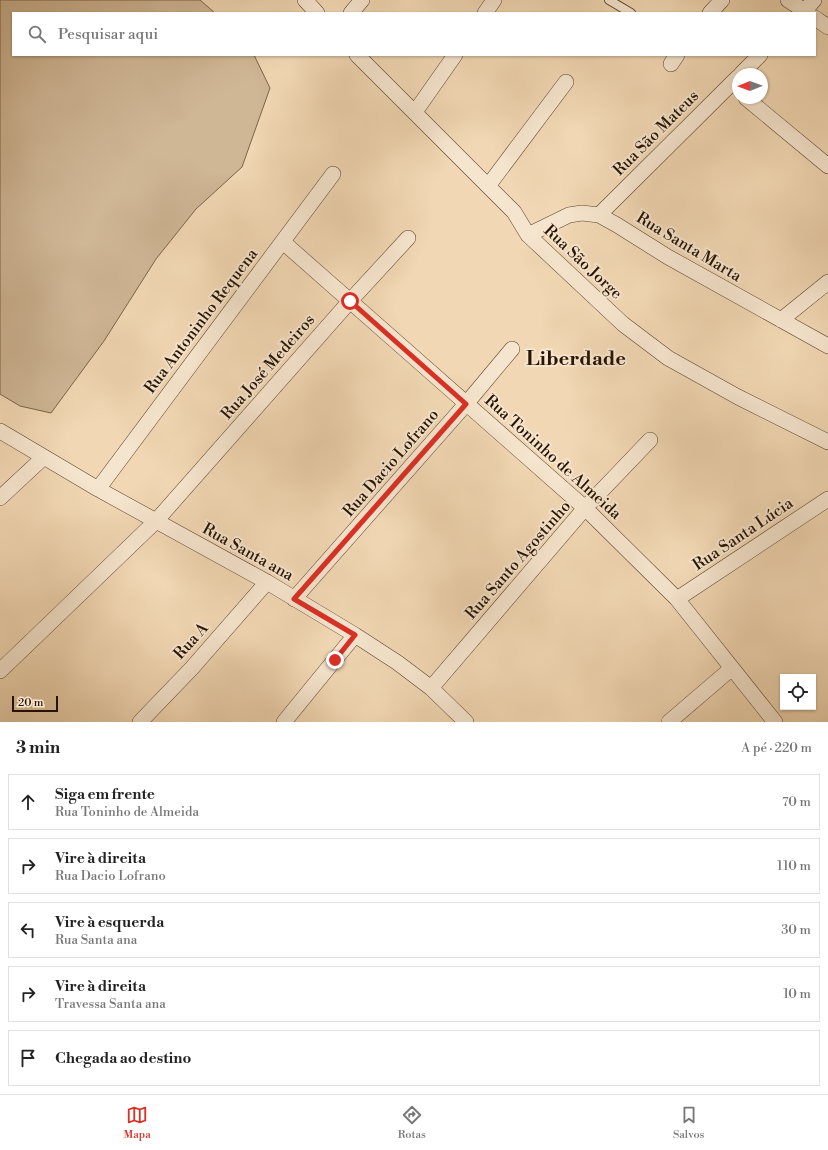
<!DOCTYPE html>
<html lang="pt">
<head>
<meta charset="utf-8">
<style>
	:root { --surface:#fff; --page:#f2f2f2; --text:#222; --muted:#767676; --line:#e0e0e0; --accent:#d93025 }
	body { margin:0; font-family:"Libre Bodoni",serif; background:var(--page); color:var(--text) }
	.controls { position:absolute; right:12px; bottom:12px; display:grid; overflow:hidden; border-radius:0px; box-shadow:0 1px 3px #0004 }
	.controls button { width:36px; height:36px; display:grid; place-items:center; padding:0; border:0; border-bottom:1px solid var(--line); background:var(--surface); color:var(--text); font:20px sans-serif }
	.compass { position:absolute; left:732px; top:68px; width:36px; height:36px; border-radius:50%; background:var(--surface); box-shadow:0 1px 3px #0004; rotate:269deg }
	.scale { position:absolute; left:12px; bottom:10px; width:46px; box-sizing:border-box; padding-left:4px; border:2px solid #271300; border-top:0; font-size:11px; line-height:14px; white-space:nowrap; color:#271300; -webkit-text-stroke:3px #f6e5ce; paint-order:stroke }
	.stop { position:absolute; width:12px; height:12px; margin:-9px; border:3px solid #d93025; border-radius:50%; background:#fff }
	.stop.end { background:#d93025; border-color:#fff; box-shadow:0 1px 4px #0008 }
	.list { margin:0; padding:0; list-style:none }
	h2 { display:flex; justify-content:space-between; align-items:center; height:52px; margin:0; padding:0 16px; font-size:17px }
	h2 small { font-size:13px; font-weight:400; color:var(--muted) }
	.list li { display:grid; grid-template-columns:26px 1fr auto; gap:12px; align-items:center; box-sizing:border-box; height:56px; margin:0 8px 8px; padding:0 8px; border:1px solid var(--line); border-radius:0px }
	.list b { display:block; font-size:15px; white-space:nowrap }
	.list p { margin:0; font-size:13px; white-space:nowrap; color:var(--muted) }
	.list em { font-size:13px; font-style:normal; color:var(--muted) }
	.icon { flex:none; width:22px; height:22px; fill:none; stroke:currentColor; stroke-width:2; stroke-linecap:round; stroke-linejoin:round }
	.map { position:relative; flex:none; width:828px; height:722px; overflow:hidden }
	.search { position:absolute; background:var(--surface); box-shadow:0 1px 3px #0004; left:12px; right:12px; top:12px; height:44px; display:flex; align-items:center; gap:10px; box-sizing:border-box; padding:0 14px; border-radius:0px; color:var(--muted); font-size:15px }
	.sheet { height:372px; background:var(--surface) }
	nav { display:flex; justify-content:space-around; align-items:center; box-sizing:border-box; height:56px; border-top:1px solid var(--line); background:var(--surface); font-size:11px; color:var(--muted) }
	nav a { display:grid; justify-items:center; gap:2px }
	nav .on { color:var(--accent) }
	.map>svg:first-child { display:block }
	.green { fill:#cfb695; stroke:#7b644a }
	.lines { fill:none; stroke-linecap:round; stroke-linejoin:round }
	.lane-casing { stroke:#5a442d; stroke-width:10 }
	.street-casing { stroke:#5a442d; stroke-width:16 }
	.lane { stroke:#f6e5ce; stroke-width:8 }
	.street { stroke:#f6e5ce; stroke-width:15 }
	.route { stroke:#d93025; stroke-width:5 }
	.labels { text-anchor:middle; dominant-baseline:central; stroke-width:4; stroke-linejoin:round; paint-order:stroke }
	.street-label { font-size:16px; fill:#271300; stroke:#f6e5ce }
	.district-label { font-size:20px; font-weight:bold; fill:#271300; stroke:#f6e5ce }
</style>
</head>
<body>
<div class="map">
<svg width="828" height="722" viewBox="0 0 828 722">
	<rect width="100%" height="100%" fill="#f1d7b3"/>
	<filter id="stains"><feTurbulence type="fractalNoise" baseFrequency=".005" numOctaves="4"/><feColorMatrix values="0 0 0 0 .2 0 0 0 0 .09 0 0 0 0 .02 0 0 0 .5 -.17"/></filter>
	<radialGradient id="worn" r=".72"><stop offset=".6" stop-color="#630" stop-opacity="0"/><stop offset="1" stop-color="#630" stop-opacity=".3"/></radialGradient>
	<!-- green -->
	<path class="green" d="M0,0H200L215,13H13V55H254L270,88L242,167L196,209L156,259L104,341L51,413L20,406L0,394Z"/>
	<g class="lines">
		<!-- lane casing -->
		<g class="lane-casing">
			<path id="lane" d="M609,0L631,13"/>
		</g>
		<!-- street casing -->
		<g class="street-casing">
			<path id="street" d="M305,0L317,13
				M788,0L808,13
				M351,13L362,0
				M485,13L494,0
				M710,13L722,0
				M803,13L814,0
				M815,18L828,27
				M357,55L514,212L528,235L623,324L668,358L738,397L828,442
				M671,64L677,55
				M741,74L760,55
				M746,98L828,166
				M415,112L455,55
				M488,186L566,82
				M599,215L738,77
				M528,235L569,215L582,213L599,215L617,225L668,257L828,346
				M283,242L350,301L585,508L677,599L775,722
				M781,320L828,282
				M0,431L98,489L267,582L355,635L398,663L431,688L466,722
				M98,489L333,174
				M0,498L44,457
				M294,599L466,404L512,349
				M677,599L828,499
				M0,671L156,521L350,301L408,238
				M431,688L585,508L650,440
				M140,722L192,668L267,582
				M284,722L355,635
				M669,722L732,668"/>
		</g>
		<!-- lane -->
		<use href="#lane" class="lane"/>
		<!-- street -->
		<use href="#street" class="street"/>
	</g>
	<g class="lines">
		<!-- route -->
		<path class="route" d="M335,660L355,635L294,599L466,404L350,301"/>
	</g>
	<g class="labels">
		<!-- street labels -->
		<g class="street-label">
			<text transform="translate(656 133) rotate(-45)">Rua São Mateus</text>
			<text transform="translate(689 247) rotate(31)">Rua Santa Marta</text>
			<text transform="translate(583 262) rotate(43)">Rua São Jorge</text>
			<text transform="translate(201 321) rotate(-53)">Rua Antoninho Requena</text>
			<text transform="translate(268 367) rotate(-49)">Rua José Medeiros</text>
			<text transform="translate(553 457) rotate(42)">Rua Toninho de Almeida</text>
			<text transform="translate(391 463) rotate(-49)">Rua Dacio Lofrano</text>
			<text transform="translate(743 534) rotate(-34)">Rua Santa Lúcia</text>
			<text transform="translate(248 552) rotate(29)">Rua Santa ana</text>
			<text transform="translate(518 560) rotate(-49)">Rua Santo Agostinho</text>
			<text transform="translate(191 641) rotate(-48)">Rua A</text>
		</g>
		<!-- district labels -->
		<g class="district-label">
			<text x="576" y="359">Liberdade</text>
		</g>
	</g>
	<rect width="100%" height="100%" filter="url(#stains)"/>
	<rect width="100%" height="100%" fill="url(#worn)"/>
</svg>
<div class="controls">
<button><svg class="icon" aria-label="locate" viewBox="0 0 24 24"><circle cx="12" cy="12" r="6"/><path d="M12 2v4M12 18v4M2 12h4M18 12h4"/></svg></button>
</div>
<svg class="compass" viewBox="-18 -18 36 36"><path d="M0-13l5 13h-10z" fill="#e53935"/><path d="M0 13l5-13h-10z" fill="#767676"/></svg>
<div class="scale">20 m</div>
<div class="stop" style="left:350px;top:301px"></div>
<div class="stop end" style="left:335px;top:660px"></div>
<div class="search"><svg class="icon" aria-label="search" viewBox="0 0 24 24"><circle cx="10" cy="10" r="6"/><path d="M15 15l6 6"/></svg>Pesquisar aqui</div>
</div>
<section class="sheet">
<h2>3 min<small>A pé · 220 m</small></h2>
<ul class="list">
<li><svg class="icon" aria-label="ahead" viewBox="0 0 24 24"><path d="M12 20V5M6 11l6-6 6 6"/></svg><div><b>Siga em frente</b><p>Rua Toninho de Almeida</p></div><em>70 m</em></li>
<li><svg class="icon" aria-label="right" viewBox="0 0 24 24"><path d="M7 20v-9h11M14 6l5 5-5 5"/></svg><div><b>Vire à direita</b><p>Rua Dacio Lofrano</p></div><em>110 m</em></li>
<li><svg class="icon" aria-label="left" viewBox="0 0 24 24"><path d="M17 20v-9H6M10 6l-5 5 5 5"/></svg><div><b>Vire à esquerda</b><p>Rua Santa ana</p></div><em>30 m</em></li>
<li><svg class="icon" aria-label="right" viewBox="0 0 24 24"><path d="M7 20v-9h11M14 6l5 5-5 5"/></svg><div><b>Vire à direita</b><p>Travessa Santa ana</p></div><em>10 m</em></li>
<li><svg class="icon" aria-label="arrive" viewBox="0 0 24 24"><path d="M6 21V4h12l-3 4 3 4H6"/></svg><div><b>Chegada ao destino</b></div></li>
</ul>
</section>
<nav>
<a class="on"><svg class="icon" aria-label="map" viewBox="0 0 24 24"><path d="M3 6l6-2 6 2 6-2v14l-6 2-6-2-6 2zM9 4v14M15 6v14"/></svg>Mapa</a>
<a><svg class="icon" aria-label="directions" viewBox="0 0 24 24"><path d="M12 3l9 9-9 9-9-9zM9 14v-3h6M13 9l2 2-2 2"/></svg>Rotas</a>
<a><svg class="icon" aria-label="saved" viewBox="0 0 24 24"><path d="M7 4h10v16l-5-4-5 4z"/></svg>Salvos</a>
</nav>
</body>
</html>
